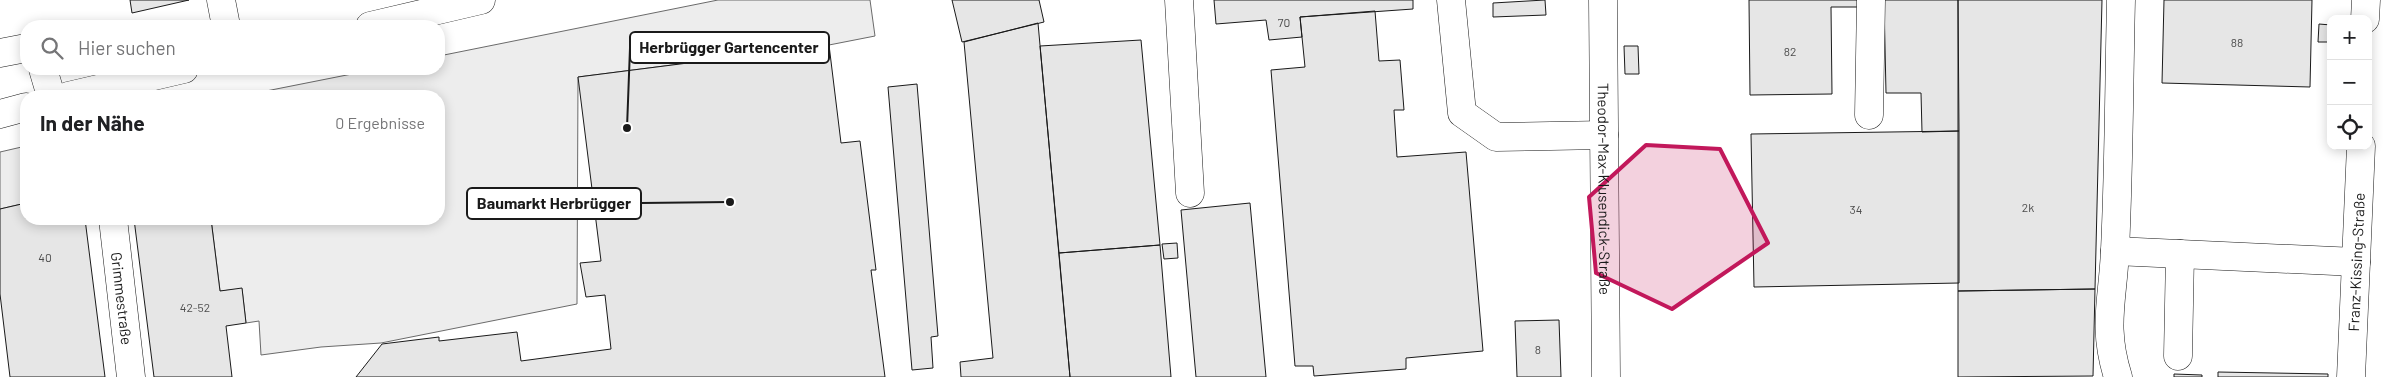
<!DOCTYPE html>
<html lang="de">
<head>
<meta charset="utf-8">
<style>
	:root { --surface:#fff; --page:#f6f6f6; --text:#202124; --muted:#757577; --line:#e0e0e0 }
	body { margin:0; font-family:Barlow,sans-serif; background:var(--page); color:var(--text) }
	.controls { position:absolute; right:15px; top:15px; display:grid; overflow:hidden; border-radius:10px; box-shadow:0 2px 12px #0003 }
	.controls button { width:45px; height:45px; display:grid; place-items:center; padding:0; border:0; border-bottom:1px solid var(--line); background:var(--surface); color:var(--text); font:25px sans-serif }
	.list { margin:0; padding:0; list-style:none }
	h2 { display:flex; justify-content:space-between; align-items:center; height:65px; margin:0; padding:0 20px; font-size:21px }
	h2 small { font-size:16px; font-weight:400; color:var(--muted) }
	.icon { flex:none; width:28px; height:28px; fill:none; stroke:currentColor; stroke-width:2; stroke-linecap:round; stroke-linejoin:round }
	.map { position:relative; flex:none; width:2387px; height:377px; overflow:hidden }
	.search { position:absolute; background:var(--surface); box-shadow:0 2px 12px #0003; left:20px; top:20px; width:425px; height:55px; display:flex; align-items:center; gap:12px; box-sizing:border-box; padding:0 18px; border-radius:20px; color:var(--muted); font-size:19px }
	.panel { position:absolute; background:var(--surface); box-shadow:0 2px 12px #0003; left:20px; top:90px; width:425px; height:135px; border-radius:20px }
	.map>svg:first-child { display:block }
	.parking { fill:#ededed; stroke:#6a6a6a }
	.building { fill:#e6e6e6; stroke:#1a1a1a }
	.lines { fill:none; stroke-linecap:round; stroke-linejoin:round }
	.minor-casing { stroke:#1a1a1a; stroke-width:29 }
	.major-casing { stroke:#1a1a1a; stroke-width:29 }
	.minor { stroke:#fff; stroke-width:28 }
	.major { stroke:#fff; stroke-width:28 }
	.marked { fill:#c2185b; fill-opacity:0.2; stroke:#c2185b; stroke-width:4; stroke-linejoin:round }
	.labels { text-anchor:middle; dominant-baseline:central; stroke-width:4; stroke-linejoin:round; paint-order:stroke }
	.number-label { font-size:12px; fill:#4d4d4d }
	.street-label { font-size:15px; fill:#1a1a1a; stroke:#fff }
	.leader { fill:none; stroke:#1a1a1a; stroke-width:2 }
	.callout-dot { fill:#1a1a1a; stroke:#fff; stroke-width:2 }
	.callout { fill:#fff; stroke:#1a1a1a; stroke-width:2 }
	.callout-label { font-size:16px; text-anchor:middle; font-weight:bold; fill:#1a1a1a }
</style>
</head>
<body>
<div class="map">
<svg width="2387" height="377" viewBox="0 0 2387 377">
	<rect width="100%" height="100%" fill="#fff"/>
	<!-- parking -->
	<path class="parking" d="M718,0H870L875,36L829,45L578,77L577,304L381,343L321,347L261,355L259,321L246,323L242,289L220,291L211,219H439V96H241L377,69H439V56Z
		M26,146V203L0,209V152Z"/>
	<!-- building -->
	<path class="building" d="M130,0H189L132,13Z
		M952,0H1039L1044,22L962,42Z
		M1214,0H1413V9L1300,17L1302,37L1269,40L1266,20L1216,24Z
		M1545,0L1546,15L1493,17V3Z
		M1749,0H1858V7H1831L1832,94L1750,95Z
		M1884,0H1958L1959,131L1922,132L1921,93H1886Z
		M1958,0H2102L2095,289L1958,291Z
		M2164,0H2312L2310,87L2162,83Z
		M1375,11L1379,61L1400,60L1404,110H1394L1397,157L1466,152L1483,351L1406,358V369L1314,376L1313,366H1295L1271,70L1305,67L1300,17Z
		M1038,23L1070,377H961L960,362L993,358L964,42Z
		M2319,24L2331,25V42H2318Z
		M1141,40L1160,245L1059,253L1040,46Z
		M829,45L841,143L860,141L876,270H871L885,377H356L382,344L439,337V341L517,332L521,361L611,349L605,295L586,297L580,263L601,261L578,77Z
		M1624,46H1638L1639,74H1625Z
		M917,84L938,336L931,337L933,368L912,370L888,87Z
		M1959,131V283L1754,287L1751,134Z
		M26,203V219H85L105,377H10L0,294V209Z
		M1250,203L1266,377H1196L1181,210Z
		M134,219H211L220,291L242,288L246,323L226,326L232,377H154Z
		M1177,243L1178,258L1164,259L1162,244Z
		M1160,245L1171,377H1070L1059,253Z
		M2095,289L2093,376L1958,377V291Z
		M1559,320L1561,377H1517L1515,321Z
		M2218,372L2328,374V377H2218Z
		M2174,374L2202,375V377H2174Z"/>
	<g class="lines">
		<!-- minor casing -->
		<g class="minor-casing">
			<g id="minor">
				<path d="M221,0L226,26"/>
				<path d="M1179,0L1190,193"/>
				<path d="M1451,0L1462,113L1496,137L1604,135"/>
				<path id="s1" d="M1603,0L1606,377"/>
				<path d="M2365,19L2366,0"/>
				<path d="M0,53L26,48"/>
				<path d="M43,69L51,96"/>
				<path d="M1869,115L1871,0"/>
				<path id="s2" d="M113,219L131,377"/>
				<path d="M2115,251L2356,262"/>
				<path d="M2178,356L2180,254"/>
				<path d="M2118,377C2102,326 2113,300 2115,250C2119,167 2119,83 2121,0"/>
				<path id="s3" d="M2351,377L2361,146"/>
			</g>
		</g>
		<!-- major casing -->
		<g class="major-casing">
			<path id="major" d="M370,26L481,0
				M68,96L184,69
				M0,114L26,107"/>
		</g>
		<!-- minor -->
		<use href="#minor" class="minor"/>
		<!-- major -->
		<use href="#major" class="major"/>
	</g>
	<!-- marked area -->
	<path class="marked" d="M1646,145L1720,149L1768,243L1672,309L1596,273L1589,197Z"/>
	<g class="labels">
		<!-- number labels -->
		<g class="number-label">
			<text x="1284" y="22">70</text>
			<text x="2237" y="42">88</text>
			<text x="1790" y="51">82</text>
			<text x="2028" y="207">2k</text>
			<text x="1856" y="209">34</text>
			<text x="45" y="257">40</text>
			<text x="195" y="307">42-52</text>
			<text x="1538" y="349">8</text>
		</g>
		<!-- street labels -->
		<g class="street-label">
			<text stroke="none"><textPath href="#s1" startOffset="189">Theodor-Max-Klusendick-Straße</textPath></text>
			<text stroke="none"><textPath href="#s3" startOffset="115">Franz-Kissing-Straße</textPath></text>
			<text stroke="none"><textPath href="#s2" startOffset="80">Grimmestraße</textPath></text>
		</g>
	</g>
	<!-- callouts -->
	<path class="leader" d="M627 128L630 48M730 202L641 203"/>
	<g class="callout-dot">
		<circle cx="627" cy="128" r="5"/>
		<circle cx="730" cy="202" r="5"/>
	</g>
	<g class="callout">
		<rect x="630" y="32" width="199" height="31" rx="5"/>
		<rect x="467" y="188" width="174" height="31" rx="5"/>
	</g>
	<g class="callout-label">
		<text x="729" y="53">Herbrügger Gartencenter</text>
		<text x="554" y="209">Baumarkt Herbrügger</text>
	</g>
</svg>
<div class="controls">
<button>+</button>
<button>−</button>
<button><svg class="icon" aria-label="locate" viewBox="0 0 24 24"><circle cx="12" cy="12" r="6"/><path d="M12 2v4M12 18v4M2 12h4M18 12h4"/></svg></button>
</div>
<div class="search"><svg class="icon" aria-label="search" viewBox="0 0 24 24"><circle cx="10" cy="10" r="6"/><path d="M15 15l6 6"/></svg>Hier suchen</div>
<section class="panel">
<h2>In der Nähe<small>0 Ergebnisse</small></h2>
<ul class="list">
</ul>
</section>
</div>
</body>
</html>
